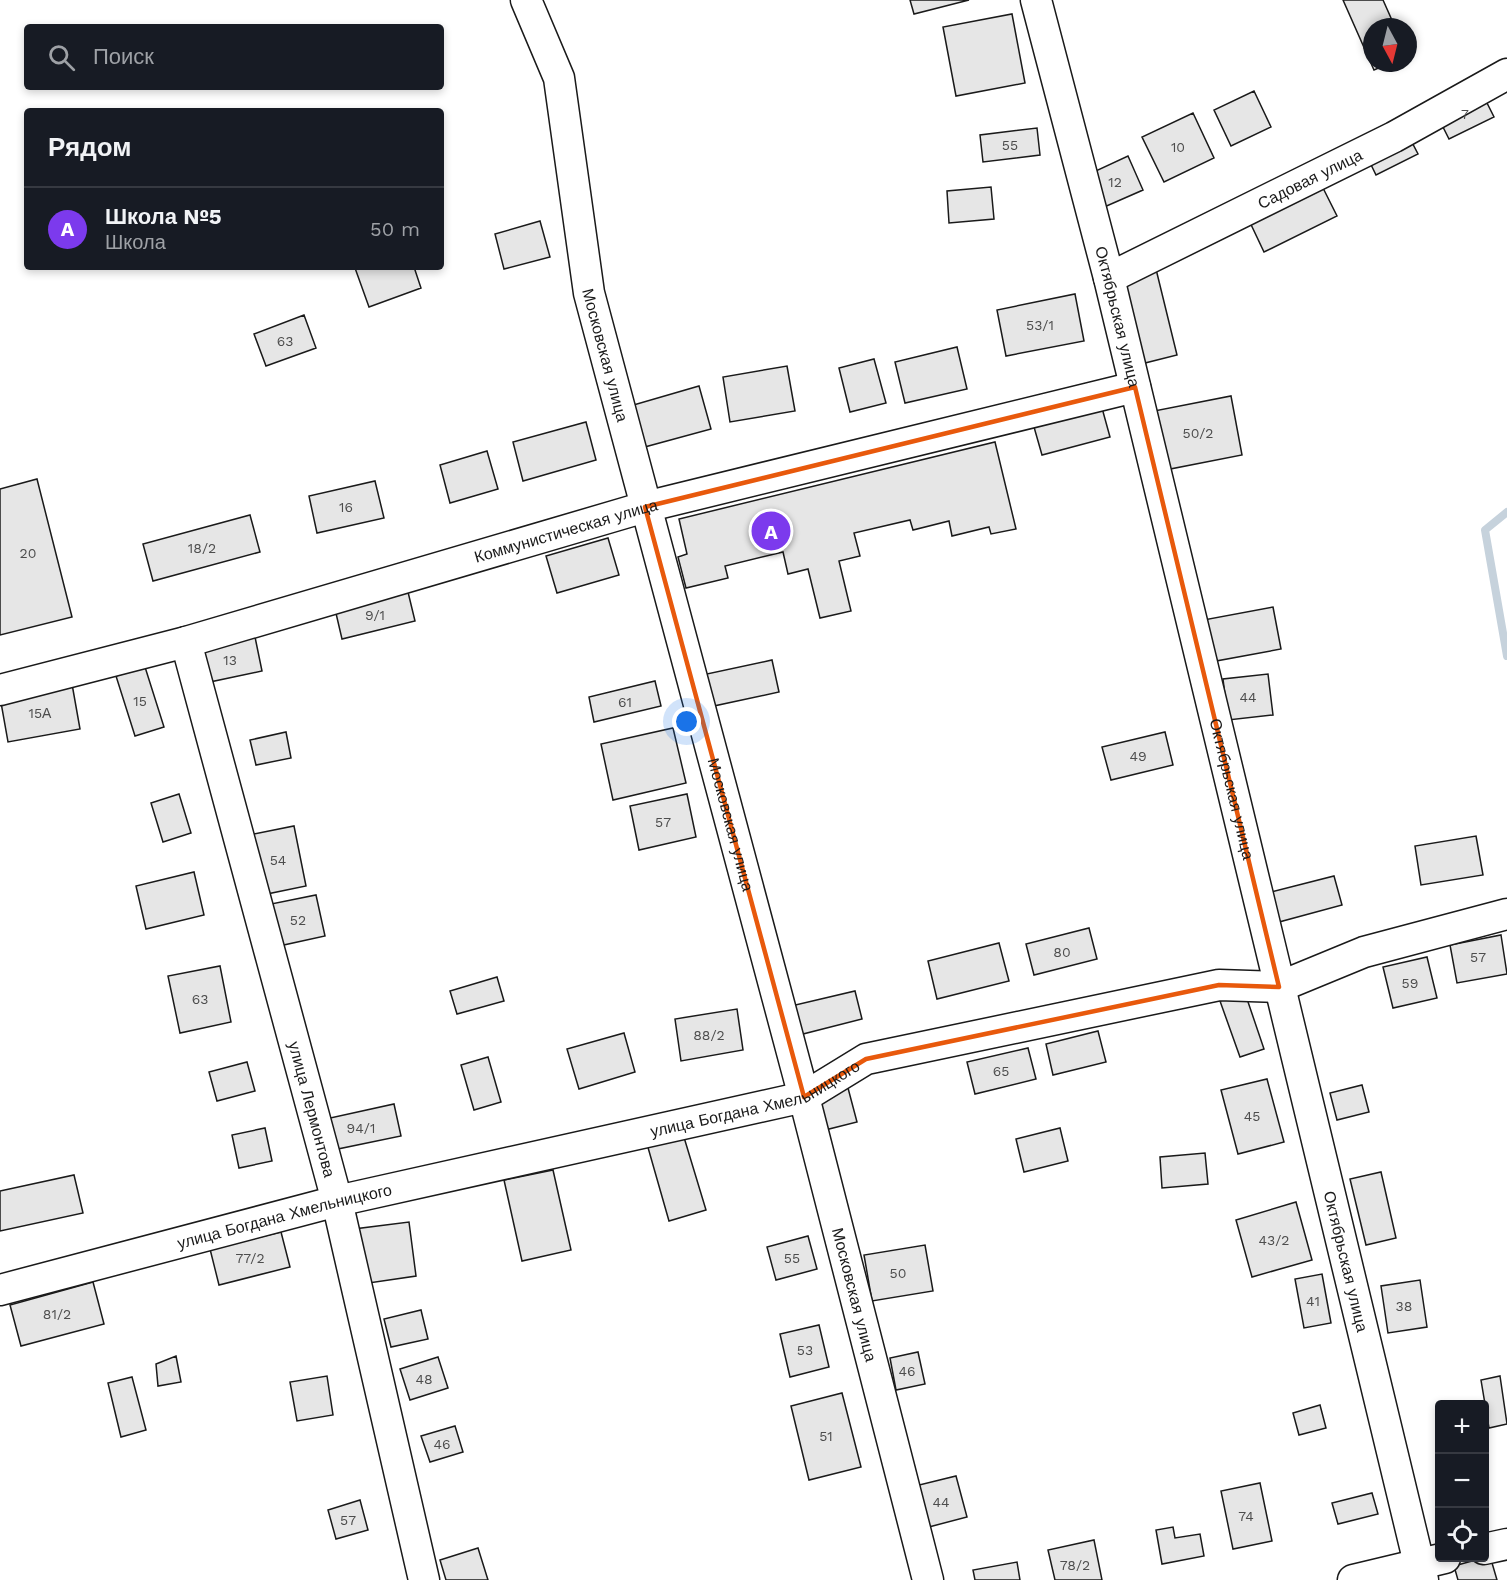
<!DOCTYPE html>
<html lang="ru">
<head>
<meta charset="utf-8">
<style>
	:root { --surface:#171b24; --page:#20242c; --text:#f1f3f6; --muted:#9ea1a6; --line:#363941; --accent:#7c3aed }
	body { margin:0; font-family:"Work Sans",sans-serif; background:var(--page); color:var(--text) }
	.controls { position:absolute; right:18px; bottom:18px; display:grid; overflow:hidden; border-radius:6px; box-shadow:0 3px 9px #0003 }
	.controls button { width:54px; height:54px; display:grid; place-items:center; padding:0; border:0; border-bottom:2px solid var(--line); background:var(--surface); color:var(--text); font:30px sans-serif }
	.compass { position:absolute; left:1363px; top:18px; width:54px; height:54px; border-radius:50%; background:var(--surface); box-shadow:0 3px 9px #0003; rotate:173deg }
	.you { position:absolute; left:687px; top:722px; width:21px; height:21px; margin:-15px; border:4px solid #fff; border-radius:50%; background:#1a73e8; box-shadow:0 0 0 9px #1a73e833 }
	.badge { display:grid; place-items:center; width:39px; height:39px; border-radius:50%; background:var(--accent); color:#fff; font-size:20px; font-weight:700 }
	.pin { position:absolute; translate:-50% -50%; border:3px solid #fff; box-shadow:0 2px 6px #0006 }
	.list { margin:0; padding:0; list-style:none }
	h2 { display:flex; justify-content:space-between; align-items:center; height:78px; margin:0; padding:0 24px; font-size:26px }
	h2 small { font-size:20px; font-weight:400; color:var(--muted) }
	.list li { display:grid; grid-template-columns:39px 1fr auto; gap:18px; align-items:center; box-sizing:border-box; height:84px; padding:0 24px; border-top:2px solid var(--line) }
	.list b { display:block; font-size:22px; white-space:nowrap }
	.list p { margin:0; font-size:20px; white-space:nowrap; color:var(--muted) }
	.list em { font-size:20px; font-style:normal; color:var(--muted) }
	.icon { flex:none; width:33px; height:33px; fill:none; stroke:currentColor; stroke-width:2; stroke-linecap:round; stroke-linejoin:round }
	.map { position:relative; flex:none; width:1507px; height:1580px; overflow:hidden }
	.search { position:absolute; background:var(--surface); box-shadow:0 3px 9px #0003; left:24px; top:24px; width:420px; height:66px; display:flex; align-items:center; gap:15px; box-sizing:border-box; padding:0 21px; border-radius:6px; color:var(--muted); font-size:22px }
	.panel { position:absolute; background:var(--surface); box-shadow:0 3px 9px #0003; left:24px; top:108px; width:420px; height:162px; border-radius:6px }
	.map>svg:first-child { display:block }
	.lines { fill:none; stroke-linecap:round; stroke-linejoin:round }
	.stream { stroke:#c6d2dc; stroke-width:8 }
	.building { fill:#e6e6e6; stroke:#1a1a1a; stroke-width:1.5 }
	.minor-casing { stroke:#1a1a1a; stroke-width:33 }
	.minor { stroke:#fff; stroke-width:30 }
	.marked { fill:none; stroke:#e8590c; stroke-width:4.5; stroke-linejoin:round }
	.labels { text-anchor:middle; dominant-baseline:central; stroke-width:4.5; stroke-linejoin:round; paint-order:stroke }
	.number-label { font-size:14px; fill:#4d4d4d }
	.street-label { font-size:16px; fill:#1a1a1a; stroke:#fff }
</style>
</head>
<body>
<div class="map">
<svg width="1507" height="1580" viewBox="0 0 1507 1580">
	<rect width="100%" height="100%" fill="#fff"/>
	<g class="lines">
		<!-- stream -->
		<path class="stream" d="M1507,512L1485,530L1507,656"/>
	</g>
	<!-- building -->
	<path class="building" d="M910,0H969L914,14Z
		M1343,0H1383L1395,27H1372V63H1390L1374,70Z
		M1012,14L1025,83L956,96L943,27Z
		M1480,89L1494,117L1449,139L1435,111Z
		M1254,91L1271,127L1231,146L1214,110Z
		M1193,113L1214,158L1164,182L1142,137Z
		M1404,127L1418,154L1376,175L1363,148Z
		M1037,128L1040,155L983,162L980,135Z
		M1128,156L1143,190L1102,208L1087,175Z
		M1319,180L1337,216L1264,252L1247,216Z
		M991,187L994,219L949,223L947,191Z
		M540,221L550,257L504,269L495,234Z
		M1155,265L1177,355L1141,364L1119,273Z
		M414,267L421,288L369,307L355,268Z
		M1075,294L1084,341L1006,356L997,310Z
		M304,315L316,348L266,366L254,334Z
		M957,347L967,389L905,403L895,362Z
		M874,359L886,403L850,412L839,368Z
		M787,366L795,411L730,422L723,377Z
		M699,386L711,429L641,448L630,406Z
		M1231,396L1242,455L1165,470L1154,411Z
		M1102,408L1110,437L1042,455L1034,427Z
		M586,422L596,460L523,481L513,442Z
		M995,442L1016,529L991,534L989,527L952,536L949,521L913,530L910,520L854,533L860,556L839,561L851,611L820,618L808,569L788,574L783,552L725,566L728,578L686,588L678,557L687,554L679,519Z
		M487,451L498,489L450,503L440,465Z
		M37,479L72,617L0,635V489Z
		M375,481L384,518L317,533L309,496Z
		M250,515L260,552L153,581L143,544Z
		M608,538L619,575L557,593L546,556Z
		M408,592L415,621L342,639L335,609Z
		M1273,607L1281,649L1205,663L1198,621Z
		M255,637L262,671L205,683L198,649Z
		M772,660L779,692L709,707L702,675Z
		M145,667L164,727L135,736L116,676Z
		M1268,674L1273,715L1228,720L1223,679Z
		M655,681L661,706L594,722L589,697Z
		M72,684L80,729L8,742L0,697Z
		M673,728L686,783L613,800L601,744Z
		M286,732L291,758L256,765L250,740Z
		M1165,732L1173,765L1111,780L1102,747Z
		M179,794L191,833L163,842L151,803Z
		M687,794L696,837L639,850L630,806Z
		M294,826L306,886L262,895L249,835Z
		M1476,836L1483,875L1421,885L1415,846Z
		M194,872L204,915L146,929L136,886Z
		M1334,876L1342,905L1279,922L1271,892Z
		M316,895L325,936L279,946L271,904Z
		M1089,928L1097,959L1034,975L1026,944Z
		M1501,935L1507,974L1457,983L1450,945Z
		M999,943L1009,981L937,999L928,961Z
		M1427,957L1437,998L1393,1008L1383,967Z
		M220,966L231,1022L180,1033L168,976Z
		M497,977L504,1001L457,1014L450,991Z
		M855,991L862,1019L799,1035L791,1006Z
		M1245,993L1264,1049L1240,1057L1220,1001Z
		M737,1009L743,1050L681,1061L675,1019Z
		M1098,1031L1106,1062L1053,1075L1046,1044Z
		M624,1033L635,1072L579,1089L567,1049Z
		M1028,1048L1036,1079L975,1094L967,1062Z
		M488,1057L501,1102L474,1110L461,1065Z
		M247,1062L255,1091L217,1101L209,1072Z
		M1267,1079L1284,1142L1238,1154L1221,1090Z
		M1362,1085L1369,1112L1337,1120L1330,1093Z
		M848,1088L857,1122L825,1130L816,1096Z
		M394,1104L401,1136L328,1151L321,1120Z
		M265,1128L272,1161L239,1168L232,1135Z
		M1060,1128L1068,1161L1024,1172L1016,1139Z
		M683,1134L706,1210L669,1221L647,1144Z
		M1205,1153L1208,1184L1162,1188L1160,1157Z
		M553,1170L571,1250L522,1261L504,1180Z
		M1381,1172L1396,1238L1366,1245L1350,1179Z
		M74,1175L83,1213L0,1231V1191Z
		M1296,1202L1312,1260L1252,1277L1236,1220Z
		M409,1222L416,1276L362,1284L354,1229Z
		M281,1232L290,1267L219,1285L210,1249Z
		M808,1236L817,1269L776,1280L767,1247Z
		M925,1245L933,1291L872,1301L864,1255Z
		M1322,1274L1331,1323L1304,1328L1295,1279Z
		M1420,1280L1427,1327L1388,1333L1381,1286Z
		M93,1282L104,1324L21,1346L10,1305Z
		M421,1310L428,1339L391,1347L384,1319Z
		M819,1325L829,1367L790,1377L780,1334Z
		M918,1352L925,1384L896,1390L890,1358Z
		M176,1356L181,1382L158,1386L156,1364Z
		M438,1357L448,1388L410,1400L400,1369Z
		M327,1376L333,1415L297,1421L290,1382Z
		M1500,1376L1507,1424L1489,1428L1481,1380Z
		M132,1377L146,1430L121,1437L108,1383Z
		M842,1393L861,1467L809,1480L791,1406Z
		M1320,1405L1326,1428L1299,1435L1293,1413Z
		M455,1426L463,1452L430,1462L421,1436Z
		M956,1476L967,1517L925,1528L915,1486Z
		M1260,1483L1272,1541L1233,1549L1221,1491Z
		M1372,1493L1378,1514L1338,1524L1332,1503Z
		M360,1500L368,1530L336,1539L328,1510Z
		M1173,1527L1175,1538L1200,1534L1204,1556L1162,1564L1156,1530Z
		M1094,1540L1102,1580H1055L1048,1550Z
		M478,1548L488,1580H446L440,1560Z
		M1490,1556L1497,1580H1458L1454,1566Z
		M1017,1562L1020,1580H975L973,1570Z"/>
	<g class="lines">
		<!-- minor casing -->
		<g class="minor-casing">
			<g id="minor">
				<path id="s1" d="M526,0L559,78L589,293L804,1097L928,1580"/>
				<path id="s2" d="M1036,0L1109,278L1423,1580"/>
				<path id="s3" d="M1109,278L1394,137L1507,74"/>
				<path id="s4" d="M186,642L337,1201L424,1580"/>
				<path id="s5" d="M0,690L186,642L645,507L1135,387"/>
				<path id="s6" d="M0,1290L337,1201L804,1097L866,1059L1219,985L1279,987L1364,952L1507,914"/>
				<path d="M1484,1549L1507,1544"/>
				<path d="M1353,1580L1445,1558"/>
			</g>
		</g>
		<!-- minor -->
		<use href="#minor" class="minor"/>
	</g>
	<!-- marked area -->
	<path class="marked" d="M1135,387L1279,987L1219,985L866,1059L804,1097L645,507Z"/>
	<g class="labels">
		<!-- number labels -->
		<g class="number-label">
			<text x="1465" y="114">7</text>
			<text x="1010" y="145">55</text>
			<text x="1178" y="147">10</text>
			<text x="1115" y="182">12</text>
			<text x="1040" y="325">53/1</text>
			<text x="285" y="341">63</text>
			<text x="1198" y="433">50/2</text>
			<text x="346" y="507">16</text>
			<text x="202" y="548">18/2</text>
			<text x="28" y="553">20</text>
			<text x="375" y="615">9/1</text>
			<text x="230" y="660">13</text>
			<text x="1248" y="697">44</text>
			<text x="140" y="701">15</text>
			<text x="625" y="702">61</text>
			<text x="40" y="713">15А</text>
			<text x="1138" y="756">49</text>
			<text x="663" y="822">57</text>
			<text x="278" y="860">54</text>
			<text x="298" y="920">52</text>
			<text x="1062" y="952">80</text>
			<text x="1478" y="957">57</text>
			<text x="1410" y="983">59</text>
			<text x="200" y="999">63</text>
			<text x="709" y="1035">88/2</text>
			<text x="1001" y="1071">65</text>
			<text x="1252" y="1116">45</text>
			<text x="361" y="1128">94/1</text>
			<text x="1274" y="1240">43/2</text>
			<text x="250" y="1258">77/2</text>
			<text x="792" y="1258">55</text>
			<text x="898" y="1273">50</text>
			<text x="1313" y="1301">41</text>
			<text x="1404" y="1306">38</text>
			<text x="57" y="1314">81/2</text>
			<text x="805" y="1350">53</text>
			<text x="907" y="1371">46</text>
			<text x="424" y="1379">48</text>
			<text x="826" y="1436">51</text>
			<text x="442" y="1444">46</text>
			<text x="941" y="1502">44</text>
			<text x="1246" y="1516">74</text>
			<text x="348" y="1520">57</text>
			<text x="1075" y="1565">78/2</text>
		</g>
		<!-- street labels -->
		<g class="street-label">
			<text stroke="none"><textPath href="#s3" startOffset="224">Садовая улица</textPath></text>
			<text stroke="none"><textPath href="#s2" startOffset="327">Октябрьская улица</textPath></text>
			<text stroke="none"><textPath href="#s1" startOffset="366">Московская улица</textPath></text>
			<text stroke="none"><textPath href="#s5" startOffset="588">Коммунистическая улица</textPath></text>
			<text stroke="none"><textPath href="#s2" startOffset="813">Октябрьская улица</textPath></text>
			<text stroke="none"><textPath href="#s1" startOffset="852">Московская улица</textPath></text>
			<text stroke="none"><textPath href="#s6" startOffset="780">улица Богдана Хмельницкого</textPath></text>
			<text stroke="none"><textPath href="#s4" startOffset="484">улица Лермонтова</textPath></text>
			<text stroke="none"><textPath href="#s6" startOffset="294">улица Богдана Хмельницкого</textPath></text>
			<text stroke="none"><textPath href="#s2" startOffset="1299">Октябрьская улица</textPath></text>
			<text stroke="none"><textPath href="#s1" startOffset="1338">Московская улица</textPath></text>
		</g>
	</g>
</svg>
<div class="controls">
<button>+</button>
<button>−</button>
<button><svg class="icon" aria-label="locate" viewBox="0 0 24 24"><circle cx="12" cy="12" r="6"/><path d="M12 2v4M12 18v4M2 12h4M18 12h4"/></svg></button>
</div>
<svg class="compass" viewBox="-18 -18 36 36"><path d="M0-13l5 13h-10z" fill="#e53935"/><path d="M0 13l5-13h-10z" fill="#9ea1a6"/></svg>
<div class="you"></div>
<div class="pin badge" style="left:771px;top:531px">A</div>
<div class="search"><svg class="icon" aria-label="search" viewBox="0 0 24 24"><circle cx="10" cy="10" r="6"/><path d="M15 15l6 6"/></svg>Поиск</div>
<section class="panel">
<h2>Рядом<small></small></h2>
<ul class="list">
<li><span class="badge">A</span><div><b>Школа №5</b><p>Школа</p></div><em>50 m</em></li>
</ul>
</section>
</div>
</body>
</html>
